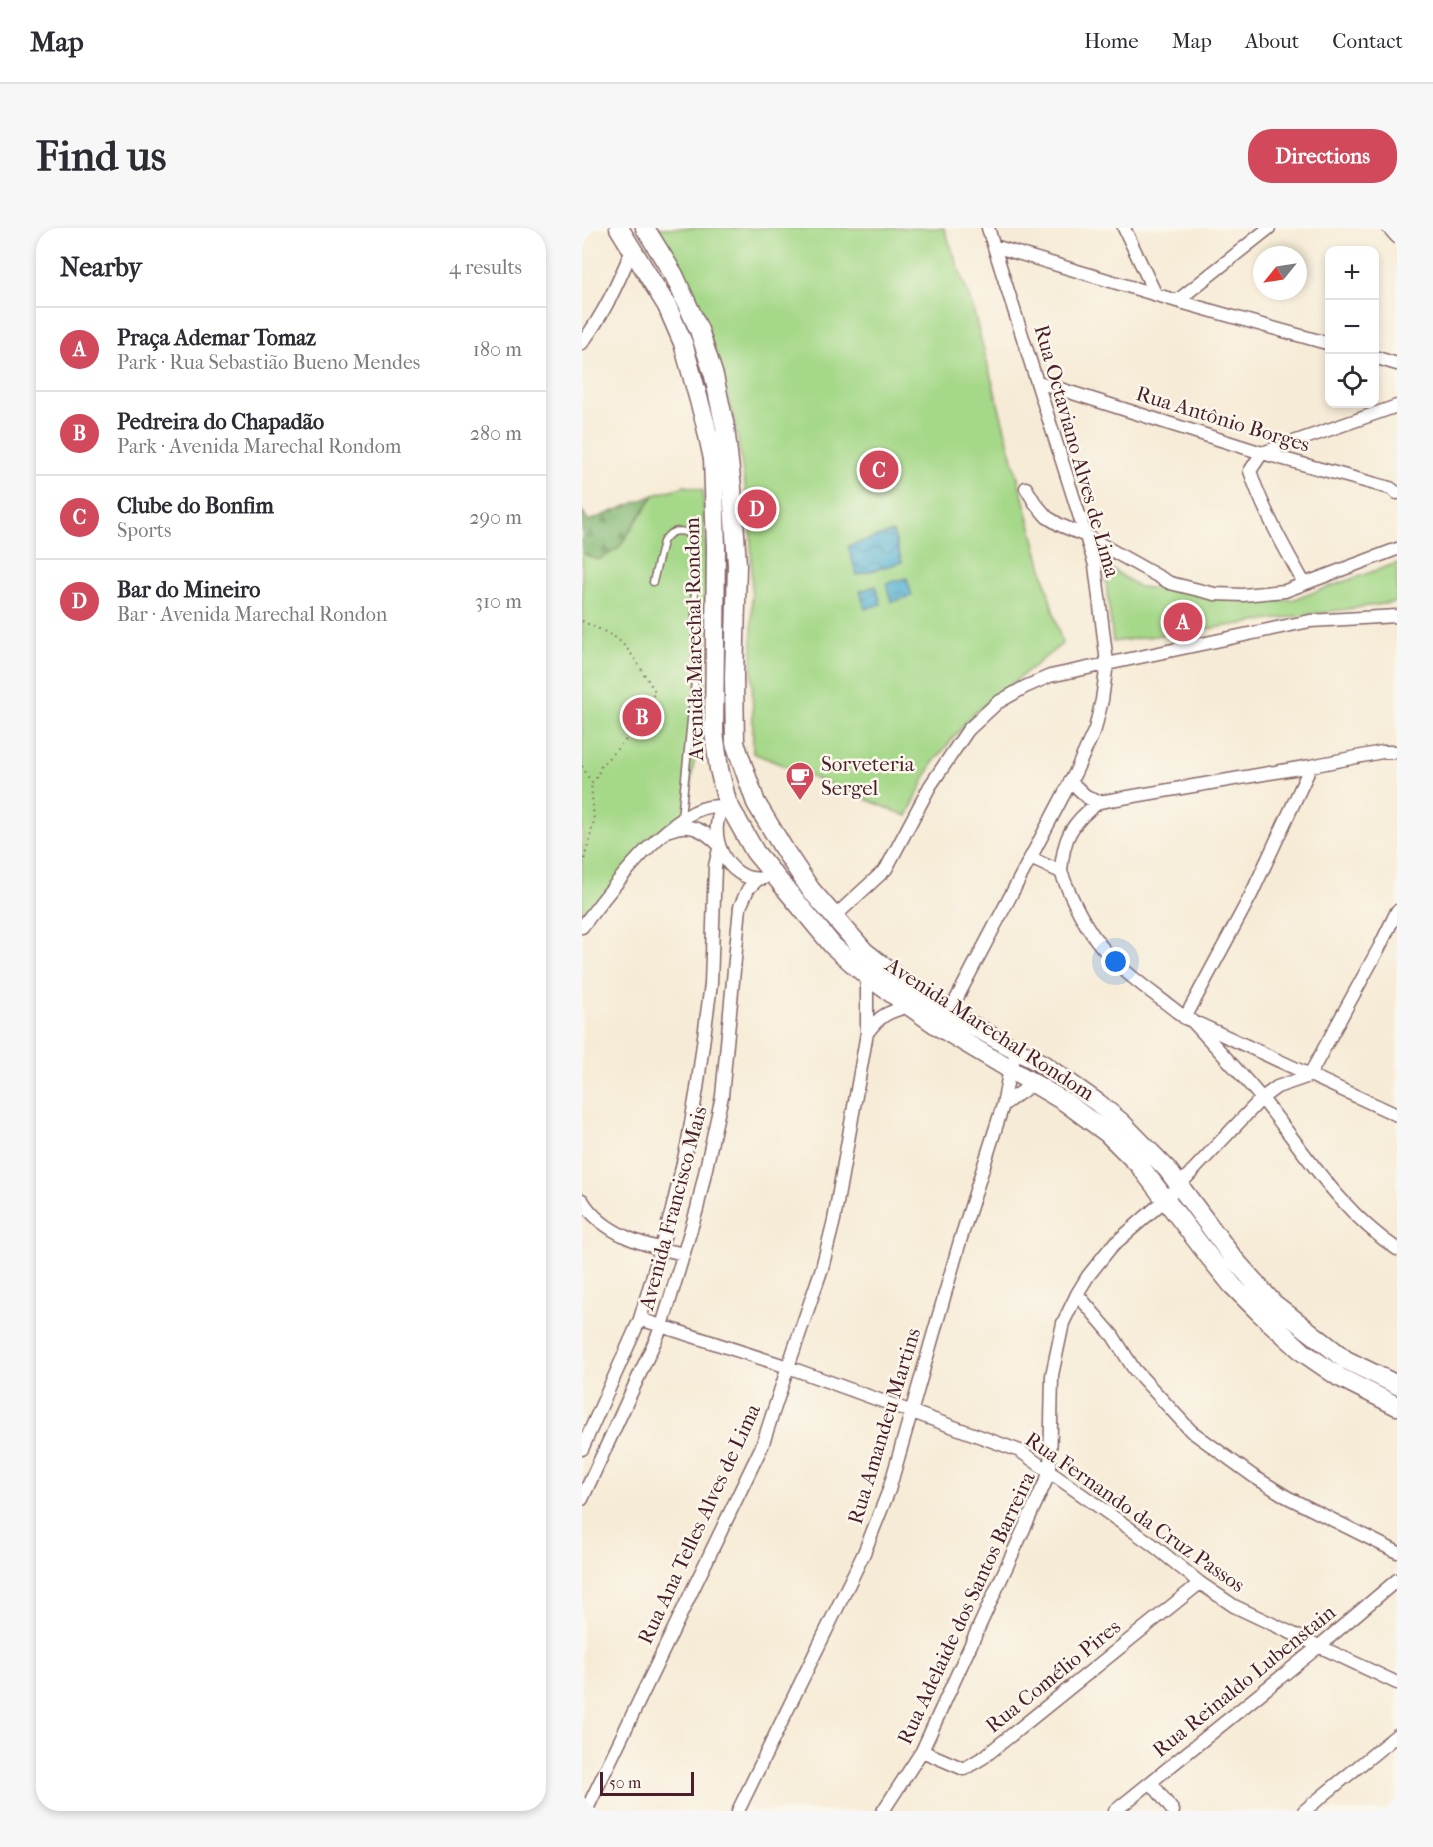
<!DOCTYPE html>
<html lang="en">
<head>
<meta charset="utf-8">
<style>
	:root { --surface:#fff; --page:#f7f7f7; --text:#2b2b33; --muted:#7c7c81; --line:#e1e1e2; --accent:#d1495b }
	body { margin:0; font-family:"IM FELL French Canon",serif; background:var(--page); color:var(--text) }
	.controls { position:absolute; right:18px; top:18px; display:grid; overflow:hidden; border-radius:12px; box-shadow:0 3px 9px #0003 }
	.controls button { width:54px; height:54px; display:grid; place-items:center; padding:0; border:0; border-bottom:2px solid var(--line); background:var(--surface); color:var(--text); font:30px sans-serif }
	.compass { position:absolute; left:671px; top:18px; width:54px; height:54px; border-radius:50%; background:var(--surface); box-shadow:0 3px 9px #0003; rotate:240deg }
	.scale { position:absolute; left:18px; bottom:15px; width:94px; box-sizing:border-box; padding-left:6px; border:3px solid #4a1f2b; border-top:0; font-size:16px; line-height:21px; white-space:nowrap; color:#4a1f2b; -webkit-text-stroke:4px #fbf7ec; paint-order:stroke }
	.you { position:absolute; left:534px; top:734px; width:21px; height:21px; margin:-15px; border:4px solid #fff; border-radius:50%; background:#1a73e8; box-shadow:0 0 0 9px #1a73e833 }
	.badge { display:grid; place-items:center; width:39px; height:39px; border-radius:50%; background:var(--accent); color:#fff; font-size:20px; font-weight:700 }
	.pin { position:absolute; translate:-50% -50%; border:3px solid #fff; box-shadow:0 2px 6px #0006 }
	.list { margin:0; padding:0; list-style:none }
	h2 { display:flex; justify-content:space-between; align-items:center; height:78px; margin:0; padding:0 24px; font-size:26px }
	h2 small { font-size:20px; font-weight:400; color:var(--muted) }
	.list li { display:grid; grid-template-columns:39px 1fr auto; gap:18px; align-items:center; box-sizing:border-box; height:84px; padding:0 24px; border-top:2px solid var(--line) }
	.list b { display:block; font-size:22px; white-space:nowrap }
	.list p { margin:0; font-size:20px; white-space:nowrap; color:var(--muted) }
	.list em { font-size:20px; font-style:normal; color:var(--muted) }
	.icon { flex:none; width:33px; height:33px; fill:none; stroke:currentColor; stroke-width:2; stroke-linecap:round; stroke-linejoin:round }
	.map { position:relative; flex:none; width:815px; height:1583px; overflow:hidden; border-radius:24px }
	header { display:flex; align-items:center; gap:36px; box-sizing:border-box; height:84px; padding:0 30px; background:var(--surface); border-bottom:2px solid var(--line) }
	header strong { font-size:28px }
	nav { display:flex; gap:33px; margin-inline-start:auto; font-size:21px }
	.intro { display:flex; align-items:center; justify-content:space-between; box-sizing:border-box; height:144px; padding:0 36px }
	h1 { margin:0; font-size:42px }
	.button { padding:15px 27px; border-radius:24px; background:var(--accent); color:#fff; font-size:21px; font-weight:700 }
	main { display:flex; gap:36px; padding:0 36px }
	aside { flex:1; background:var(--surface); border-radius:24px; box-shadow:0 3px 9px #0003 }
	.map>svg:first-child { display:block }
	.green { fill:#a5d888; stroke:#787c5a; stroke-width:1.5 }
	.forest { fill:url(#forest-firs); stroke:#676c50; stroke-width:1.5 }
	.water { fill:url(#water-waves); stroke:#4e687e; stroke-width:1.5 }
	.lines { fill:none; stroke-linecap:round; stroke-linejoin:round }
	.service-casing { stroke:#866667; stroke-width:9 }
	.minor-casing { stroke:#866667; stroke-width:15 }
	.secondary-casing { stroke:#866667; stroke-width:21 }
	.path { stroke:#866667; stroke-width:2; stroke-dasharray:1.5 4.5; stroke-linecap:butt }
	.service { stroke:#fff; stroke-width:6 }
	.minor { stroke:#fff; stroke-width:12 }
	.secondary { stroke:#fff; stroke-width:18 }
	.labels { text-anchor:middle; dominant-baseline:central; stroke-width:5; stroke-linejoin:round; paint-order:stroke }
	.street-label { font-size:21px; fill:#4a1f2b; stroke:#fbf7ec }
	.poi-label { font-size:21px; fill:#4a1f2b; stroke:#fbf7ec; text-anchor:start }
</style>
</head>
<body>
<header>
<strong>Map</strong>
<nav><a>Home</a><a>Map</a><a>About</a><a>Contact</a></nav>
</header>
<div class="intro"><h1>Find us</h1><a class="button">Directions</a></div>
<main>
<aside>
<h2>Nearby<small>4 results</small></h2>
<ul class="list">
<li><span class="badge">A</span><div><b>Praça Ademar Tomaz</b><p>Park · Rua Sebastião Bueno Mendes</p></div><em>180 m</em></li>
<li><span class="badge">B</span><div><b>Pedreira do Chapadão</b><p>Park · Avenida Marechal Rondom</p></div><em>280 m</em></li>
<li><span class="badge">C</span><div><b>Clube do Bonfim</b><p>Sports</p></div><em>290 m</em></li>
<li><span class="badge">D</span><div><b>Bar do Mineiro</b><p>Bar · Avenida Marechal Rondon</p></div><em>310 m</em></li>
</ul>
</aside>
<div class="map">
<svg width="815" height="1583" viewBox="0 0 815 1583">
	<defs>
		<pattern id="forest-firs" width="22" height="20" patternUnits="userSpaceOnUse" patternTransform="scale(1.5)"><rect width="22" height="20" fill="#84b874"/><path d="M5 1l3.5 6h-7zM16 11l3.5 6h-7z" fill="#6e955f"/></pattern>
		<pattern id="water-waves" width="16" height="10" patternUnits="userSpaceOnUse" patternTransform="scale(1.5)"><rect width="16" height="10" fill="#53b0d1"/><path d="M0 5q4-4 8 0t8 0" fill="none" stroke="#478faa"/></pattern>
	</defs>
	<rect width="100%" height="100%" fill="#fbf7ec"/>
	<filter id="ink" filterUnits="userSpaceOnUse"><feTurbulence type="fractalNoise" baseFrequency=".0167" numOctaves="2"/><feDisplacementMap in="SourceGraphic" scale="12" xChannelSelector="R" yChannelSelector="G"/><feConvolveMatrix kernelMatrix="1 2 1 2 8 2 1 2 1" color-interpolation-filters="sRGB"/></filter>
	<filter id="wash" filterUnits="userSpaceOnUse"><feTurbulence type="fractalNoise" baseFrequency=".008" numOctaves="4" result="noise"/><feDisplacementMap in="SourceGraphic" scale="24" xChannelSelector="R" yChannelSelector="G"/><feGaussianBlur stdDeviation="1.35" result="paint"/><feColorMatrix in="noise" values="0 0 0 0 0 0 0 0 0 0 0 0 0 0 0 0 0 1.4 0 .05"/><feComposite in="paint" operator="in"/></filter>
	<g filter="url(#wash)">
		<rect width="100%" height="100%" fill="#f6ebd6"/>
		<!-- green -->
		<path class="green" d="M72,0H362L389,74L480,416L390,487L350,536L325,588L171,525L169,295L152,189L101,43Z
			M103,258L121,262C123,327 128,394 124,459C121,500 108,539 106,581L68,615L0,694V325L16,332L36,321L72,267Z
			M815,335V374L531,414L522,336L557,359L710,372Z"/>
		<!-- forest -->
		<path class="forest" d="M72,267L36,321L16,332L0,325V283L7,293Z"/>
		<!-- water -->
		<path class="water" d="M311,304L320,334L275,347L266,318Z
			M325,350L330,368L309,374L304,355Z
			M294,358L299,376L283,381L278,363Z"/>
	</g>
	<g filter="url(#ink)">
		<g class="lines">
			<!-- service casing -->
			<g class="service-casing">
				<path id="service" d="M71,354L81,314C87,304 93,302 104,304L109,312L112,326L114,443L99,590"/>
			</g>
			<!-- minor casing -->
			<g class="minor-casing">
				<path id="minor" d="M542,0L573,65
					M807,0L815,9
					M412,18L595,73L748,116
					M595,73L687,0
					M0,115C22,86 36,55 50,22
					M792,129L815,136
					M456,154L680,225L808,260L815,265
					M444,260L453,275L465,289L478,297L504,308L588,355L633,366L661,367L703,363L815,321
					M722,355C702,319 681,282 668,243L680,225L815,178
					M488,553L506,570L517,574L729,538L800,524H815
					M145,574C120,600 144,657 182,650
					M88,602C106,594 121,601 135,615
					M448,630L479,644C489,670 501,696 519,718C541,746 575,767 603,790L610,793C634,819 659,845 681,872C722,923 759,984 815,1021
					M479,644C481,610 489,595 517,574
					M252,689L304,641L348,558L386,502L415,475L443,459L468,448L728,393L815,388
					M0,699C24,667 97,569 140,579
					M367,785L493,545L513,501L520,472L525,435L513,337L406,0
					M603,790L669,667L729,538
					M617,796L815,887
					M285,805C298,787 306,784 327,778
					M421,877L452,855
					M0,972C21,1007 64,1018 102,1026
					M495,1066L531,1108L552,1141L609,1203L671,1248L705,1269L815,1324
					M58,1091L206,1139L438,1223L571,1317L618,1355L652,1378L815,1455
					M0,1221L58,1091L90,982L105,918L115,861L129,756L133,638L137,621
					M0,1271L80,1098L115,981L140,868L158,679L166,661L176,651
					M340,1523L382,1541L402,1529L618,1355
					M569,1554L591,1583
					M4,1583L180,1218L206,1139L240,1040L252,992L285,805V748
					M156,1583L282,1325L307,1262L378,1013L421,877L428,840L436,823
					M301,1583L340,1523L468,1244L470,1147L481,1095L495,1066L506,1048L529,1019L584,971L680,870L695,859L727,848L797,720L815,683
					M533,1583L736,1419L815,1352
					M722,1583L815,1507"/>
			</g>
			<!-- secondary casing -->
			<g class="secondary-casing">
				<path id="secondary" d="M37,0L85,78L101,115L123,194L131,231L134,319L132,504L137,541L145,574L173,624L251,718L285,748L357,799L483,874L525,905L557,937L625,1026L650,1057L677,1084L722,1125L757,1149L815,1178
					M63,0L92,47L117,102L132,148L143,199L150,260L155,337L152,450L153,515L174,575L203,623L229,662L282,723L315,749L367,785L462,837L516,875L540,895L585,941L652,1031L691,1075L764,1132L815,1157"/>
			</g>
			<!-- path -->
			<path class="path" d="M0,393C11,399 24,403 34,410C52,424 60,445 73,463L59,496L19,538L15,549L9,555L12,593L0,640
				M0,538L9,554"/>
			<!-- service -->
			<use href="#service" class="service"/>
			<!-- minor -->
			<use href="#minor" class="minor"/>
			<!-- secondary -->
			<use href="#secondary" class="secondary"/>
		</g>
	</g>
	<!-- icons -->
	<defs>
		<g id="cafe-pin" transform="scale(1.5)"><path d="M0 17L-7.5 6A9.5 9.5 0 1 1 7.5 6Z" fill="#d1495b" stroke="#fbf7ec"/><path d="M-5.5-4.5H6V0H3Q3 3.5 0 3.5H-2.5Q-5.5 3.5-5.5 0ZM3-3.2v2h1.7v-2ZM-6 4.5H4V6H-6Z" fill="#fff"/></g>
	</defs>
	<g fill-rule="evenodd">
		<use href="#cafe-pin" x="218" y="548"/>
	</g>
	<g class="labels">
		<!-- street labels -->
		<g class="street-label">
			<text transform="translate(641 191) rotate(17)">Rua Antônio Borges</text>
			<text transform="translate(495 223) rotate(74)">Rua Octaviano Alves de Lima</text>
			<text transform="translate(112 411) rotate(-91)">Avenida Marechal Rondom</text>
			<text transform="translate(408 801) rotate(33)">Avenida Marechal Rondom</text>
			<text transform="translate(91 980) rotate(-75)">Avenida Francisco Mais</text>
			<text transform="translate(302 1198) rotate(-73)">Rua Amandeu Martins</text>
			<text transform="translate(553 1284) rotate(35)">Rua Fernando da Cruz Passos</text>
			<text transform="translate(117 1296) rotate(-65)">Rua Ana Telles Alves de Lima</text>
			<text transform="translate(384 1380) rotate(-65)">Rua Adelaide dos Santos Barreira</text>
			<text transform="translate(471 1448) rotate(-39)">Rua Comélio Pires</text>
			<text transform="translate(662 1453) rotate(-39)">Rua Reinaldo Lubenstain</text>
		</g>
		<!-- poi labels -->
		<g class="poi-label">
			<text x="239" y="536">Sorveteria<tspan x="239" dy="24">Sergel</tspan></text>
		</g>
	</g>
</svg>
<div class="controls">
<button>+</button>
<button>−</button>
<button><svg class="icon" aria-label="locate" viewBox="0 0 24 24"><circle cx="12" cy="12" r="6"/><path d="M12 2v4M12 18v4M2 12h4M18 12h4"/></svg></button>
</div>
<svg class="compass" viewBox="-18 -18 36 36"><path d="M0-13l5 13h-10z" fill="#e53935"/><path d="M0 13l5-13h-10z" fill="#7c7c81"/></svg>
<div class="scale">50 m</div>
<div class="you"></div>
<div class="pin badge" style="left:601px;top:394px">A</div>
<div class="pin badge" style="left:60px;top:489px">B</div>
<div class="pin badge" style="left:297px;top:242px">C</div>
<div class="pin badge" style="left:175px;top:281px">D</div>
</div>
</main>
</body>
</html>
